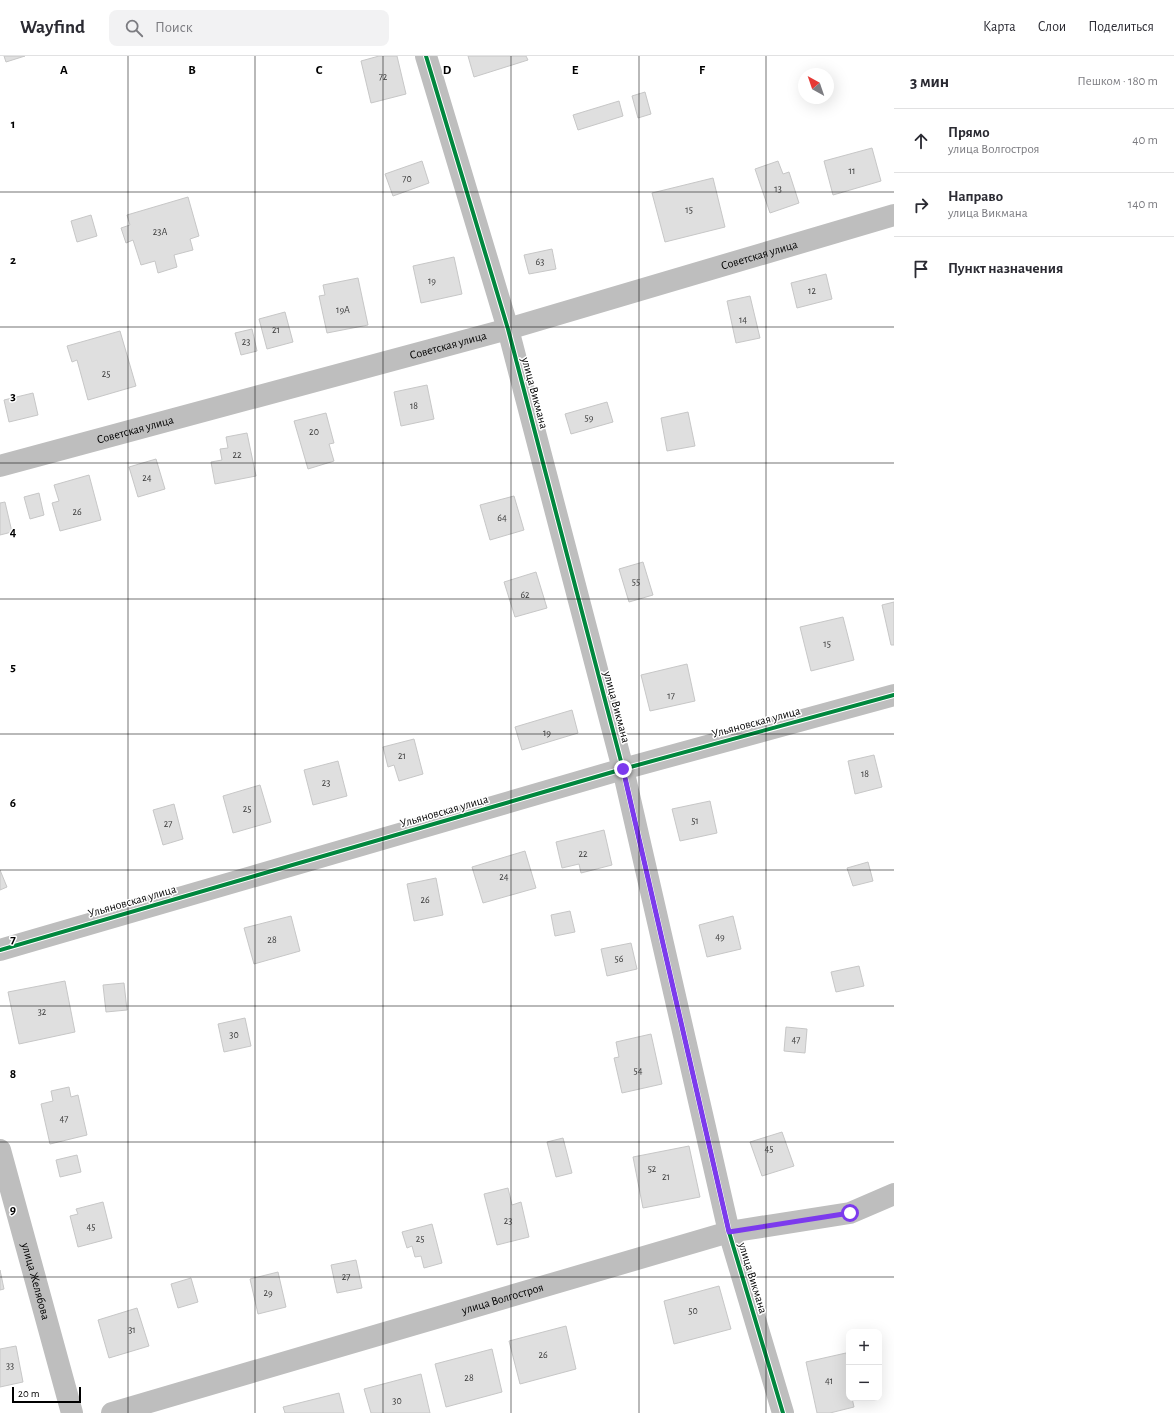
<!DOCTYPE html>
<html lang="ru">
<head>
<meta charset="utf-8">
<style>
	:root { --surface:#fff; --page:#f2f2f3; --text:#2b2b33; --muted:#7c7c81; --line:#e1e1e2 }
	body { margin:0; font-family:"Alegreya Sans",sans-serif; background:var(--page); color:var(--text) }
	.controls { position:absolute; right:12px; bottom:12px; display:grid; overflow:hidden; border-radius:8px; box-shadow:0 4px 16px #0002 }
	.controls button { width:36px; height:36px; display:grid; place-items:center; padding:0; border:0; border-bottom:1px solid var(--line); background:var(--surface); color:var(--text); font:20px sans-serif }
	.compass { position:absolute; left:798px; top:12px; width:36px; height:36px; border-radius:50%; background:var(--surface); box-shadow:0 4px 16px #0002; rotate:320deg }
	.scale { position:absolute; left:12px; bottom:10px; width:69px; box-sizing:border-box; padding-left:4px; border:2px solid #000; border-top:0; font-size:11px; line-height:14px; white-space:nowrap; color:#000; -webkit-text-stroke:3px #fff; paint-order:stroke }
	.stop { position:absolute; width:12px; height:12px; margin:-9px; border:3px solid #7c3aed; border-radius:50%; background:#fff }
	.stop.end { background:#7c3aed; border-color:#fff; box-shadow:0 1px 4px #0008 }
	.list { margin:0; padding:0; list-style:none }
	h2 { display:flex; justify-content:space-between; align-items:center; height:52px; margin:0; padding:0 16px; font-size:17px }
	h2 small { font-size:13px; font-weight:400; color:var(--muted) }
	.list li { display:grid; grid-template-columns:26px 1fr auto; gap:12px; align-items:center; box-sizing:border-box; height:64px; padding:0 16px; border-top:1px solid var(--line) }
	.list b { display:block; font-size:15px; white-space:nowrap }
	.list p { margin:0; font-size:13px; white-space:nowrap; color:var(--muted) }
	.list em { font-size:13px; font-style:normal; color:var(--muted) }
	.icon { flex:none; width:22px; height:22px; fill:none; stroke:currentColor; stroke-width:2; stroke-linecap:round; stroke-linejoin:round }
	.map { position:relative; flex:none; width:894px; height:1357px; overflow:hidden }
	header { display:flex; align-items:center; gap:24px; box-sizing:border-box; height:56px; padding:0 20px; background:var(--surface); border-bottom:1px solid var(--line) }
	header strong { font-size:19px }
	nav { display:flex; gap:22px; margin-inline-start:auto; font-size:14px }
	.search { width:280px; height:36px; background:var(--page); display:flex; align-items:center; gap:10px; box-sizing:border-box; padding:0 14px; border-radius:8px; color:var(--muted); font-size:15px }
	main { display:flex }
	aside { flex:1; background:var(--surface) }
	.map>svg:first-child { display:block }
	.building { fill:#dfdfdf; stroke:#c7c7c7 }
	.lines { fill:none; stroke-linecap:round; stroke-linejoin:round }
	.minor { stroke:#bebebe; stroke-width:22 }
	.cycleway-casing { stroke:#fff; stroke-width:6 }
	.cycleway { stroke:#00873e; stroke-width:4 }
	.route { stroke:#7c3aed; stroke-width:5 }
	.grid { fill:none; stroke:#000; stroke-width:1; stroke-opacity:0.55 }
	.labels { text-anchor:middle; dominant-baseline:central; stroke-width:3; stroke-linejoin:round; paint-order:stroke }
	.number-label { font-size:10px; fill:#383838 }
	.street-label { font-size:12px; fill:#000; stroke:#fff }
	.grid-label { font-size:13px; text-anchor:middle; font-weight:bold; fill:#000; stroke:#fff; stroke-width:3; stroke-linejoin:round; paint-order:stroke }
</style>
</head>
<body>
<header>
<strong>Wayfind</strong>
<div class="search"><svg class="icon" aria-label="search" viewBox="0 0 24 24"><circle cx="10" cy="10" r="6"/><path d="M15 15l6 6"/></svg>Поиск</div>
<nav><a>Карта</a><a>Слои</a><a>Поделиться</a></nav>
</header>
<main>
<div class="map">
<svg width="894" height="1357" viewBox="0 0 894 1357">
	<rect width="100%" height="100%" fill="#fff"/>
	<!-- building -->
	<path class="building" d="M4,0H25L6,6Z
		M379,0H397L406,38L371,47L361,5Z
		M468,0H526L528,4L474,21Z
		M645,36L651,58L638,62L632,40Z
		M619,45L623,60L578,74L573,59Z
		M872,92L881,125L833,139L824,105Z
		M422,105L429,127L393,140L385,118Z
		M778,105L783,118L789,116L799,147L770,157L755,113Z
		M713,122L725,171L665,186L652,137Z
		M188,141L199,180L190,183L193,194L174,199L177,211L158,217L155,205L141,209L133,184L126,187L121,172L130,169L127,159Z
		M91,159L97,180L77,186L71,165Z
		M552,193L556,213L529,218L524,199Z
		M454,201L462,238L421,247L413,210Z
		M826,218L832,243L797,252L791,227Z
		M358,222L368,269L327,277L319,240L325,239L323,229Z
		M750,240L760,282L736,287L727,245Z
		M285,256L293,286L267,293L259,263Z
		M252,273L257,295L241,299L235,277Z
		M120,275L136,330L88,344L77,304L72,306L67,290Z
		M427,329L434,363L401,370L394,336Z
		M33,337L38,359L9,366L4,344Z
		M607,346L613,366L571,378L565,358Z
		M688,356L695,390L667,395L661,362Z
		M326,357L334,387L329,388L334,405L308,413L294,365Z
		M247,377L256,420L215,428L211,406L222,404L220,393L228,392L226,381Z
		M156,403L165,433L138,441L129,411Z
		M89,419L101,464L60,475L52,447L59,445L54,429Z
		M39,437L44,459L30,463L24,441Z
		M514,440L524,474L490,484L480,449Z
		M5,446L12,476L0,479V447Z
		M643,506L653,539L629,546L619,513Z
		M536,516L547,552L515,561L504,526Z
		M894,546V589H891L882,549Z
		M843,561L854,604L811,615L800,571Z
		M687,608L695,645L650,655L641,619Z
		M572,654L578,677L522,694L515,671Z
		M414,683L423,718L399,725L394,709L388,711L383,691Z
		M874,699L882,731L855,738L848,705Z
		M338,705L347,740L313,749L304,714Z
		M260,729L271,766L233,777L223,740Z
		M710,745L717,777L680,785L672,753Z
		M174,748L183,783L163,789L153,754Z
		M604,774L612,809L581,817L579,808L562,812L556,786Z
		M525,795L536,832L483,847L472,811Z
		M868,806L873,825L853,830L847,812Z
		M0,814L7,831L0,834Z
		M436,822L443,859L414,865L407,828Z
		M570,855L575,876L555,880L551,859Z
		M291,860L300,895L254,908L244,872Z
		M733,860L741,893L707,901L699,869Z
		M631,887L637,913L607,920L601,893Z
		M859,910L864,930L836,936L831,916Z
		M65,925L75,976L19,988L8,936Z
		M124,927L127,954L106,956L103,929Z
		M245,962L251,990L224,996L218,968Z
		M786,971L807,973L805,997L784,995Z
		M651,978L662,1028L622,1037L614,1002L619,1001L616,986Z
		M69,1031L71,1041L78,1039L87,1079L50,1088L41,1048L53,1045L51,1035Z
		M782,1076L794,1110L762,1120L750,1086Z
		M563,1082L572,1117L556,1121L547,1086Z
		M689,1090L700,1141L643,1152L633,1101Z
		M77,1099L81,1116L60,1121L56,1104Z
		M508,1132L512,1149L521,1146L529,1181L497,1189L484,1138Z
		M103,1146L112,1182L78,1191L70,1160L78,1158L76,1153Z
		M432,1168L442,1207L424,1212L421,1200L415,1201L412,1190L407,1192L402,1176Z
		M356,1204L362,1232L337,1237L331,1209Z
		M0,1214L4,1233L0,1234Z
		M278,1216L286,1251L258,1258L250,1223Z
		M191,1222L198,1246L178,1252L171,1228Z
		M719,1230L731,1273L674,1288L664,1245Z
		M137,1252L149,1290L109,1302L98,1264Z
		M566,1270L576,1313L520,1328L509,1285Z
		M16,1290L23,1326L0,1331V1293Z
		M492,1293L502,1336L446,1351L435,1308Z
		M846,1297L849,1308V1342H852L854,1351L830,1357H817L806,1306Z
		M421,1318L430,1357H371L364,1333Z
		M339,1337L344,1357H285L283,1351Z"/>
	<g class="lines">
		<!-- minor -->
		<g class="minor">
			<path d="M426,0L508,273L623,713L729,1176L783,1357"/>
			<path id="s1" d="M0,410L508,273L894,159"/>
			<path d="M0,894L623,713L894,639"/>
			<path id="s2" d="M0,1094L72,1357"/>
			<path id="s3" d="M112,1357L729,1176L850,1157L894,1138"/>
		</g>
		<!-- cycleway casing -->
		<g class="cycleway-casing">
			<path id="cycleway" d="M426,0L508,273L623,713L729,1176L783,1357
				M0,894L623,713L894,639"/>
		</g>
		<!-- cycleway -->
		<use href="#cycleway" class="cycleway"/>
	</g>
	<g class="lines">
		<!-- route -->
		<path class="route" d="M623,713L729,1176L850,1157"/>
	</g>
	<!-- grid -->
	<path class="grid" d="M128,0V1357M255,0V1357M383,0V1357M511,0V1357M639,0V1357M766,0V1357M0,136H894M0,271H894M0,407H894M0,543H894M0,678H894M0,814H894M0,950H894M0,1086H894M0,1221H894"/>
	<g class="labels">
		<!-- number labels -->
		<g class="number-label">
			<text x="383" y="21">72</text>
			<text x="852" y="115">11</text>
			<text x="407" y="123">70</text>
			<text x="778" y="133">13</text>
			<text x="689" y="154">15</text>
			<text x="160" y="176">23А</text>
			<text x="540" y="206">63</text>
			<text x="432" y="225">19</text>
			<text x="812" y="235">12</text>
			<text x="343" y="254">19А</text>
			<text x="743" y="264">14</text>
			<text x="276" y="274">21</text>
			<text x="246" y="286">23</text>
			<text x="106" y="318">25</text>
			<text x="414" y="350">18</text>
			<text x="589" y="362">59</text>
			<text x="314" y="376">20</text>
			<text x="237" y="399">22</text>
			<text x="147" y="422">24</text>
			<text x="77" y="456">26</text>
			<text x="502" y="462">64</text>
			<text x="636" y="526">55</text>
			<text x="525" y="539">62</text>
			<text x="827" y="588">15</text>
			<text x="671" y="640">17</text>
			<text x="547" y="677">19</text>
			<text x="402" y="700">21</text>
			<text x="865" y="718">18</text>
			<text x="326" y="727">23</text>
			<text x="247" y="753">25</text>
			<text x="695" y="765">51</text>
			<text x="168" y="768">27</text>
			<text x="583" y="798">22</text>
			<text x="504" y="821">24</text>
			<text x="425" y="844">26</text>
			<text x="720" y="881">49</text>
			<text x="272" y="884">28</text>
			<text x="619" y="903">56</text>
			<text x="42" y="956">32</text>
			<text x="234" y="979">30</text>
			<text x="796" y="984">47</text>
			<text x="638" y="1015">54</text>
			<text x="64" y="1063">47</text>
			<text x="769" y="1093">45</text>
			<text x="652" y="1113">52</text>
			<text x="666" y="1121">21</text>
			<text x="508" y="1165">23</text>
			<text x="91" y="1171">45</text>
			<text x="420" y="1183">25</text>
			<text x="346" y="1221">27</text>
			<text x="268" y="1237">29</text>
			<text x="693" y="1255">50</text>
			<text x="132" y="1274">31</text>
			<text x="543" y="1299">26</text>
			<text x="10" y="1310">33</text>
			<text x="469" y="1322">28</text>
			<text x="829" y="1325">41</text>
			<text x="397" y="1345">30</text>
		</g>
		<!-- street labels -->
		<g class="street-label">
			<text stroke="none"><textPath href="#s1" startOffset="788">Советская улица</textPath></text>
			<text stroke="none"><textPath href="#s1" startOffset="464">Советская улица</textPath></text>
			<text transform="translate(535 337) rotate(75)">улица Викмана</text>
			<text stroke="none"><textPath href="#s1" startOffset="140">Советская улица</textPath></text>
			<text transform="translate(617 651) rotate(75)">улица Викмана</text>
			<text transform="translate(756 666) rotate(-15)">Ульяновская улица</text>
			<text transform="translate(444 755) rotate(-16)">Ульяновская улица</text>
			<text transform="translate(132 845) rotate(-16)">Ульяновская улица</text>
			<text transform="translate(753 1222) rotate(73)">улица Викмана</text>
			<text stroke="none"><textPath href="#s2" startOffset="136">улица Желябова</textPath></text>
			<text stroke="none"><textPath href="#s3" startOffset="407">улица Волгостроя</textPath></text>
		</g>
	</g>
	<g class="grid-label">
		<text x="64" y="18">A</text>
		<text x="192" y="18">B</text>
		<text x="319" y="18">C</text>
		<text x="447" y="18">D</text>
		<text x="575" y="18">E</text>
		<text x="702" y="18">F</text>
		<text x="13" y="72">1</text>
		<text x="13" y="208">2</text>
		<text x="13" y="344">3</text>
		<text x="13" y="480">4</text>
		<text x="13" y="615">5</text>
		<text x="13" y="751">6</text>
		<text x="13" y="887">7</text>
		<text x="13" y="1022">8</text>
		<text x="13" y="1158">9</text>
	</g>
</svg>
<div class="controls">
<button>+</button>
<button>−</button>
</div>
<svg class="compass" viewBox="-18 -18 36 36"><path d="M0-13l5 13h-10z" fill="#e53935"/><path d="M0 13l5-13h-10z" fill="#7c7c81"/></svg>
<div class="scale">20 m</div>
<div class="stop" style="left:850px;top:1157px"></div>
<div class="stop end" style="left:623px;top:713px"></div>
</div>
<aside>
<h2>3 мин<small>Пешком · 180 m</small></h2>
<ul class="list">
<li><svg class="icon" aria-label="ahead" viewBox="0 0 24 24"><path d="M12 20V5M6 11l6-6 6 6"/></svg><div><b>Прямо</b><p>улица Волгостроя</p></div><em>40 m</em></li>
<li><svg class="icon" aria-label="right" viewBox="0 0 24 24"><path d="M7 20v-9h11M14 6l5 5-5 5"/></svg><div><b>Направо</b><p>улица Викмана</p></div><em>140 m</em></li>
<li><svg class="icon" aria-label="arrive" viewBox="0 0 24 24"><path d="M6 21V4h12l-3 4 3 4H6"/></svg><div><b>Пункт назначения</b></div></li>
</ul>
</aside>
</main>
</body>
</html>
